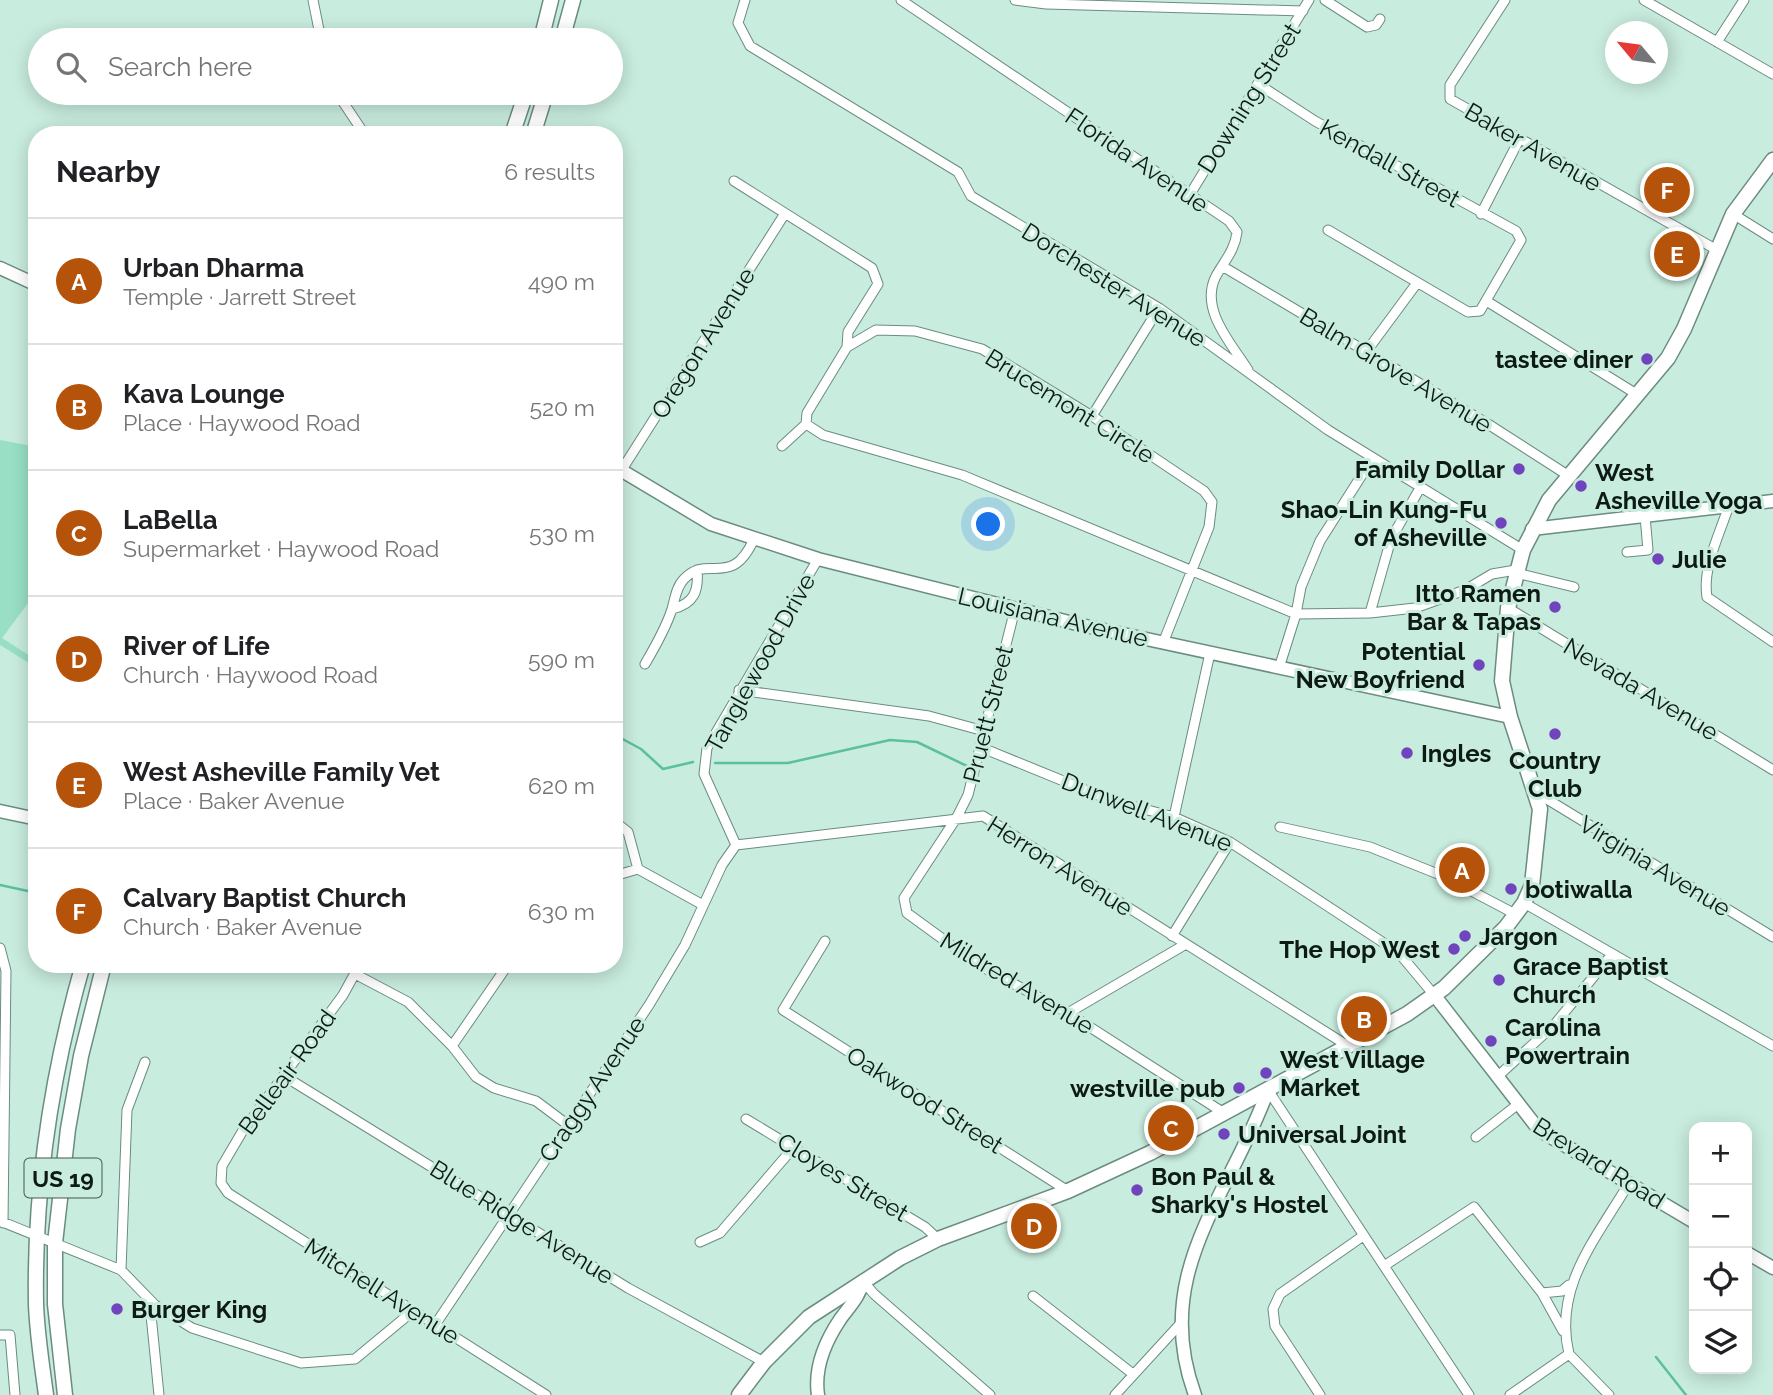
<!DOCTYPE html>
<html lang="en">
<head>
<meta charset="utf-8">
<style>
	:root { --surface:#fff; --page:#f6f6f6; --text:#202124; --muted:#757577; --line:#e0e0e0; --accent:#b45309 }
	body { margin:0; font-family:Raleway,sans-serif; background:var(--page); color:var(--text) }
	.controls { position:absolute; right:21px; bottom:21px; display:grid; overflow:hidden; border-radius:14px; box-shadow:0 4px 18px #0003 }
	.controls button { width:63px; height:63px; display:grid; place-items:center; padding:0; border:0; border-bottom:2px solid var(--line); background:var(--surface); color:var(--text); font:35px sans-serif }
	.compass { position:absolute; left:1605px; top:21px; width:63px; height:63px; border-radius:50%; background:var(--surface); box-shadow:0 4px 18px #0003; rotate:299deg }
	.you { position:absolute; left:989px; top:525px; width:24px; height:24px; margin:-18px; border:5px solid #fff; border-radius:50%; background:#1a73e8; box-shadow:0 0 0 10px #1a73e833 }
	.badge { display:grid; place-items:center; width:46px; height:46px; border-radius:50%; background:var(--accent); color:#fff; font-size:23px; font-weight:700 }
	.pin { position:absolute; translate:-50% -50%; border:4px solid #fff; box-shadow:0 2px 7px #0006 }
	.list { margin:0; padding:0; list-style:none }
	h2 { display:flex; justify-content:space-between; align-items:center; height:91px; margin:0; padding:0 28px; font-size:30px }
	h2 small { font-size:23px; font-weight:400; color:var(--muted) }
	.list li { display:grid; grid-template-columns:46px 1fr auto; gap:21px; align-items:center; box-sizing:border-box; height:126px; padding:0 28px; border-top:2px solid var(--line) }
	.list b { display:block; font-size:26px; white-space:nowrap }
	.list p { margin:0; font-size:23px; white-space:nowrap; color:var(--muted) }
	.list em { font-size:23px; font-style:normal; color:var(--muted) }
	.icon { flex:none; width:38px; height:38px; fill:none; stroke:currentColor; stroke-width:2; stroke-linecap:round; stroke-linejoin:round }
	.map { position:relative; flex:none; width:1773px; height:1395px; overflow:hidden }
	.search { position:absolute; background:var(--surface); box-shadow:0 4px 18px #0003; left:28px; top:28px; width:595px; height:77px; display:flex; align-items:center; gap:18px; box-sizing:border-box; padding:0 24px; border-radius:38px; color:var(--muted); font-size:26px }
	.panel { position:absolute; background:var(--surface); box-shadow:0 4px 18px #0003; left:28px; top:126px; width:595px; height:847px; border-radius:28px }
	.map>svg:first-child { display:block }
	.green { fill:#98dfc6 }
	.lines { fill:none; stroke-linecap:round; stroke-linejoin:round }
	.stream { stroke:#5cbfa0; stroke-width:2.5 }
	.street-casing { stroke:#6b8c80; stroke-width:11 }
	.secondary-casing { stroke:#6b8c80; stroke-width:15 }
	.primary-casing { stroke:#6b8c80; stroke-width:17 }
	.street { stroke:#fff; stroke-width:9 }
	.secondary { stroke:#fff; stroke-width:12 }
	.primary { stroke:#fff; stroke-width:14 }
	.poi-dot { fill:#7044bc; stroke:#c8ecde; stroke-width:2.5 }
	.labels { text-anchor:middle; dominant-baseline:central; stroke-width:6; stroke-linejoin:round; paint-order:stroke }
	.shield { fill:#c8ecde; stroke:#455951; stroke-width:2 }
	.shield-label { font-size:23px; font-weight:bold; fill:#0d1a15 }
	.street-label { font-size:24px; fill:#0d1a15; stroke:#c8ecde }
	.poi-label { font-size:24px; font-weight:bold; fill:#0d1a15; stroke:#c8ecde; text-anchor:start }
</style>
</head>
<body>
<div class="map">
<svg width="1773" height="1395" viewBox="0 0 1773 1395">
	<rect width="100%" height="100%" fill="#c8ecde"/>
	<!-- green -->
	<path class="green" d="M0,440L37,447V591L2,638L30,656L37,653V668L0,645Z"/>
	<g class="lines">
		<!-- stream -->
		<path class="stream" d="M614,234V243
			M614,728L617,736L641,749L663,769L693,762
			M715,763H788L890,740L917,742L969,767
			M0,885L37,893
			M1656,1357L1686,1395"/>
		<!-- street casing -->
		<g class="street-casing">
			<path id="street" d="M313,0L321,40
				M745,0L738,23L750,46L958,172L971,196L1159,308L1328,430L1523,550
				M901,0L1229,221L1237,232C1235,250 1225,260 1216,276C1199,309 1231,343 1248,370
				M1015,0L1046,4L1303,11
				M1325,0L1367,27L1376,25L1380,19
				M1505,0L1450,85V99L1717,250
				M1644,0L1773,74
				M1717,42L1744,0
				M1258,84L1315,121L1516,231L1521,240L1480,311L1468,312L1328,230
				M337,93L365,135
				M734,181L872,268L878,284L848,332L847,347
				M1189,196L1309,0
				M1481,214L1519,140
				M1733,214L1773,239
				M1222,266L1488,424L1569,476
				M1488,302L1638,395
				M1366,352L1417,283
				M1092,416L1159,308
				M806,424L823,435L962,475L1296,614L1370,613L1415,608L1465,590L1492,574L1516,570
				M806,424L807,413L847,347L876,330L915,331L982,349L1092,416L1204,491L1212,502L1209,527L1163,643
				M782,446L806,424
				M621,471L784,215
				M1729,505C1720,534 1702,567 1707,597L1773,642
				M1627,552L1648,550L1645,516
				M1516,573L1574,587
				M1508,608L1773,770
				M672,609C694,604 699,591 697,570
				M1015,609L968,795L957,817L904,898L907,913L977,964L1068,1013L1224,1113
				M1370,613L1391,539L1420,488
				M645,664C655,647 666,628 672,609C675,599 676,587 684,579C708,553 731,590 754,539
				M1279,668L1296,614L1301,587L1320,541L1372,459
				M739,690L929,716L984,731
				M980,747L1110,800L1174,817L1230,842L1399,953L1435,996
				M1537,793L1773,937
				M1174,817L1210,653
				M614,821L628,832L638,869
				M1280,827L1370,847L1443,876L1517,915
				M736,845L983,816L1348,1046
				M736,845L704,774L707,748L818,559
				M614,876L638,869L703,905
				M1524,903L1773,1046
				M1172,936L1230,842
				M825,941L783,1010L1068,1191
				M0,948L6,971L3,1223
				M360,964L343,995L242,1132L222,1166L221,1183L228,1193L546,1395
				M355,974L408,1002L452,1046L476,1077L494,1088L536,1101L568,1125
				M1068,1013L1186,944
				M452,1046L505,969L500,964
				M284,1076L628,1288L764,1362
				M1497,1077L1555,1024L1612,954
				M1268,1090L1469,1395
				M746,1119L925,1227L938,1239
				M1476,1137L1517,1105
				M0,1221L121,1270L155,1305L192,1328L301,1363L355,1359L413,1311
				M700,1242L720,1233L794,1147
				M1384,1266L1474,1207L1542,1293L1563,1331
				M121,1270L127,1110L145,1062
				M863,1281L874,1294L990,1395
				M1542,1293L1562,1291L1569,1285
				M1033,1296L1133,1374
				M155,1305L151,1315L159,1395
				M435,1325L649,1005L685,945L722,865L736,845
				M0,1335H10L15,1395
				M1569,1354L1609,1395
				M1115,1395L1181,1323
				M1320,1395L1275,1326L1273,1309L1280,1294L1363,1236
				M1510,1395L1569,1354C1553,1287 1596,1239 1629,1183"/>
		</g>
		<!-- secondary casing -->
		<g class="secondary-casing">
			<path id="secondary" d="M0,268L37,285
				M614,466L711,524L818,559L1081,625L1510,717
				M1532,529L1773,501
				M0,811L37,819
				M1435,996L1539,1130L1694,1222
				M1747,1253L1773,1268
				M818,1395C814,1368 826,1340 841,1318C850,1306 860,1296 863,1281
				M1195,1395C1150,1273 1230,1196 1268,1090"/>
		</g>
		<!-- primary casing -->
		<g class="primary-casing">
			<path id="primary" d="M541,40L551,0
				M562,40L573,0
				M512,135L526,93
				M533,135L546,93
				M46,1395C42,1365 37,1334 36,1304C34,1191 52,1073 83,964
				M65,1395L55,1304V1243L68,1129L81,1056L104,964
				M739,1395L764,1362L809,1317L900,1258L938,1239L1068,1191L1150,1153L1407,1014L1444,988L1506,927L1524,903L1532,885L1540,809L1510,717L1502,681L1508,608L1523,550L1549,500L1668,358L1684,329L1733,214L1773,160"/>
		</g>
		<!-- street -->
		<use href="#street" class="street"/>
		<!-- secondary -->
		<use href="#secondary" class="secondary"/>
		<!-- primary -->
		<use href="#primary" class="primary"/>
	</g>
	<!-- markers -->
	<g class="poi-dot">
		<circle cx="1647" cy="359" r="7"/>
		<circle cx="1519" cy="469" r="7"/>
		<circle cx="1581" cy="486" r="7"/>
		<circle cx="1501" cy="523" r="7"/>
		<circle cx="1658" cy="559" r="7"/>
		<circle cx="1555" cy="607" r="7"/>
		<circle cx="1479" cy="665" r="7"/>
		<circle cx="1555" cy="734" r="7"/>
		<circle cx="1407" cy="753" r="7"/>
		<circle cx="1511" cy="889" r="7"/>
		<circle cx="1465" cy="936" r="7"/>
		<circle cx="1454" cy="949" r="7"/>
		<circle cx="1499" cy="980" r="7"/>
		<circle cx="1491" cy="1041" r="7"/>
		<circle cx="1266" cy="1073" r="7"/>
		<circle cx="1239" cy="1088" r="7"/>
		<circle cx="1224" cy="1134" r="7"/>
		<circle cx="1137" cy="1190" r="7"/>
		<circle cx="117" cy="1309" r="7"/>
	</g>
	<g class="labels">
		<!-- shield labels -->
		<rect class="shield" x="24.5" y="1158.5" width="77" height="39" rx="5"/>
		<g class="shield-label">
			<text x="63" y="1178">US 19</text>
		</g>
		<!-- street labels -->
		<g class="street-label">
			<text transform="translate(1249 98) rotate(-58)">Downing Street</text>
			<text transform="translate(1533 147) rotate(30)">Baker Avenue</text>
			<text transform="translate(1137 160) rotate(34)">Florida Avenue</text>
			<text transform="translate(1390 163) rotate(29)">Kendall Street</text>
			<text transform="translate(1114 285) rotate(32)">Dorchester Avenue</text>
			<text transform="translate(703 343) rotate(-58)">Oregon Avenue</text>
			<text transform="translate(1396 370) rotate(31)">Balm Grove Avenue</text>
			<text transform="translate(1070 406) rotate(32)">Brucemont Circle</text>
			<text transform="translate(1053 617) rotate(13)">Louisiana Avenue</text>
			<text transform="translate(760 663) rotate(-61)">Tanglewood Drive</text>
			<text transform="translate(1641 689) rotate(31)">Nevada Avenue</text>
			<text transform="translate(988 714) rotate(-76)">Pruett Street</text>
			<text transform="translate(1147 812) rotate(21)">Dunwell Avenue</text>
			<text transform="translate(1060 866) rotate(32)">Herron Avenue</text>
			<text transform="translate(1655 866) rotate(31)">Virginia Avenue</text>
			<text transform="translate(1017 983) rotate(31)">Mildred Avenue</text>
			<text transform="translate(287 1072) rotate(-54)">Belleair Road</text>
			<text transform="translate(592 1089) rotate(-56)">Craggy Avenue</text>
			<text transform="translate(925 1100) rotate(32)">Oakwood Street</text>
			<text transform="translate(1599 1163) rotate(32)">Brevard Road</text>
			<text transform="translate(843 1177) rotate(31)">Cloyes Street</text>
			<text transform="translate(522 1222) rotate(32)">Blue Ridge Avenue</text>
			<text transform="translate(382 1291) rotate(32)">Mitchell Avenue</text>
		</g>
		<!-- poi labels -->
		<g class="poi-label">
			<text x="1633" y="359" text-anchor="end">tastee diner</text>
			<text x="1505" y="469" text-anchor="end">Family Dollar</text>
			<text x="1595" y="472">West<tspan x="1595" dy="28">Asheville Yoga</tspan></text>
			<text x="1487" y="509" text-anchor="end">Shao-Lin Kung-Fu<tspan x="1487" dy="28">of Asheville</tspan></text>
			<text x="1672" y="559">Julie</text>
			<text x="1541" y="593" text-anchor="end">Itto Ramen<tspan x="1541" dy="28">Bar &amp; Tapas</tspan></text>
			<text x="1465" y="651" text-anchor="end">Potential<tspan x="1465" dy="28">New Boyfriend</tspan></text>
			<text x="1421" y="753">Ingles</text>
			<text x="1555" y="760" text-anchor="middle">Country<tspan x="1555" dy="28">Club</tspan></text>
			<text x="1525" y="889">botiwalla</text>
			<text x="1479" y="936">Jargon</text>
			<text x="1440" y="949" text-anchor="end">The Hop West</text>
			<text x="1513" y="966">Grace Baptist<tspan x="1513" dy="28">Church</tspan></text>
			<text x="1505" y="1027">Carolina<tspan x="1505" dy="28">Powertrain</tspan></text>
			<text x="1280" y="1059">West Village<tspan x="1280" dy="28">Market</tspan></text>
			<text x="1225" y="1088" text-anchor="end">westville pub</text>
			<text x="1238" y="1134">Universal Joint</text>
			<text x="1151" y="1176">Bon Paul &amp;<tspan x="1151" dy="28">Sharky's Hostel</tspan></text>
			<text x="131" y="1309">Burger King</text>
		</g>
	</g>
</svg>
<div class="controls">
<button>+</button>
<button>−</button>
<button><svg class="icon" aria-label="locate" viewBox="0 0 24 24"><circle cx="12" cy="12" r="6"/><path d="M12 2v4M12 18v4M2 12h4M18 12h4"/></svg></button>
<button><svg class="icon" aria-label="layers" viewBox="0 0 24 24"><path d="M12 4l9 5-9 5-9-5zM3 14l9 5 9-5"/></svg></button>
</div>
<svg class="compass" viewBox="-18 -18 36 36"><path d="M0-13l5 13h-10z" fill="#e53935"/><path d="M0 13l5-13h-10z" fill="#757577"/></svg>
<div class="you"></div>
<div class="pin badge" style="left:1462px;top:870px">A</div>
<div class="pin badge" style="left:1364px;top:1019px">B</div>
<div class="pin badge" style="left:1171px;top:1128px">C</div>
<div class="pin badge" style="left:1034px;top:1226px">D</div>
<div class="pin badge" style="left:1677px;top:254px">E</div>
<div class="pin badge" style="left:1667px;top:190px">F</div>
<div class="search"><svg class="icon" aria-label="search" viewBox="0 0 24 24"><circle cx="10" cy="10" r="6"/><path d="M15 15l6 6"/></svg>Search here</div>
<section class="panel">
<h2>Nearby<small>6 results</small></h2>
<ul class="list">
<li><span class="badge">A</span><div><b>Urban Dharma</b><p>Temple · Jarrett Street</p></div><em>490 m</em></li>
<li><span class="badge">B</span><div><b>Kava Lounge</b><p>Place · Haywood Road</p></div><em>520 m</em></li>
<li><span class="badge">C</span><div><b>LaBella</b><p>Supermarket · Haywood Road</p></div><em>530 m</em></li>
<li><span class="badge">D</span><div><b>River of Life</b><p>Church · Haywood Road</p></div><em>590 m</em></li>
<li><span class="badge">E</span><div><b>West Asheville Family Vet</b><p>Place · Baker Avenue</p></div><em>620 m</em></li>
<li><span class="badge">F</span><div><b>Calvary Baptist Church</b><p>Church · Baker Avenue</p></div><em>630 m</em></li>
</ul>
</section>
</div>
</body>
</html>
